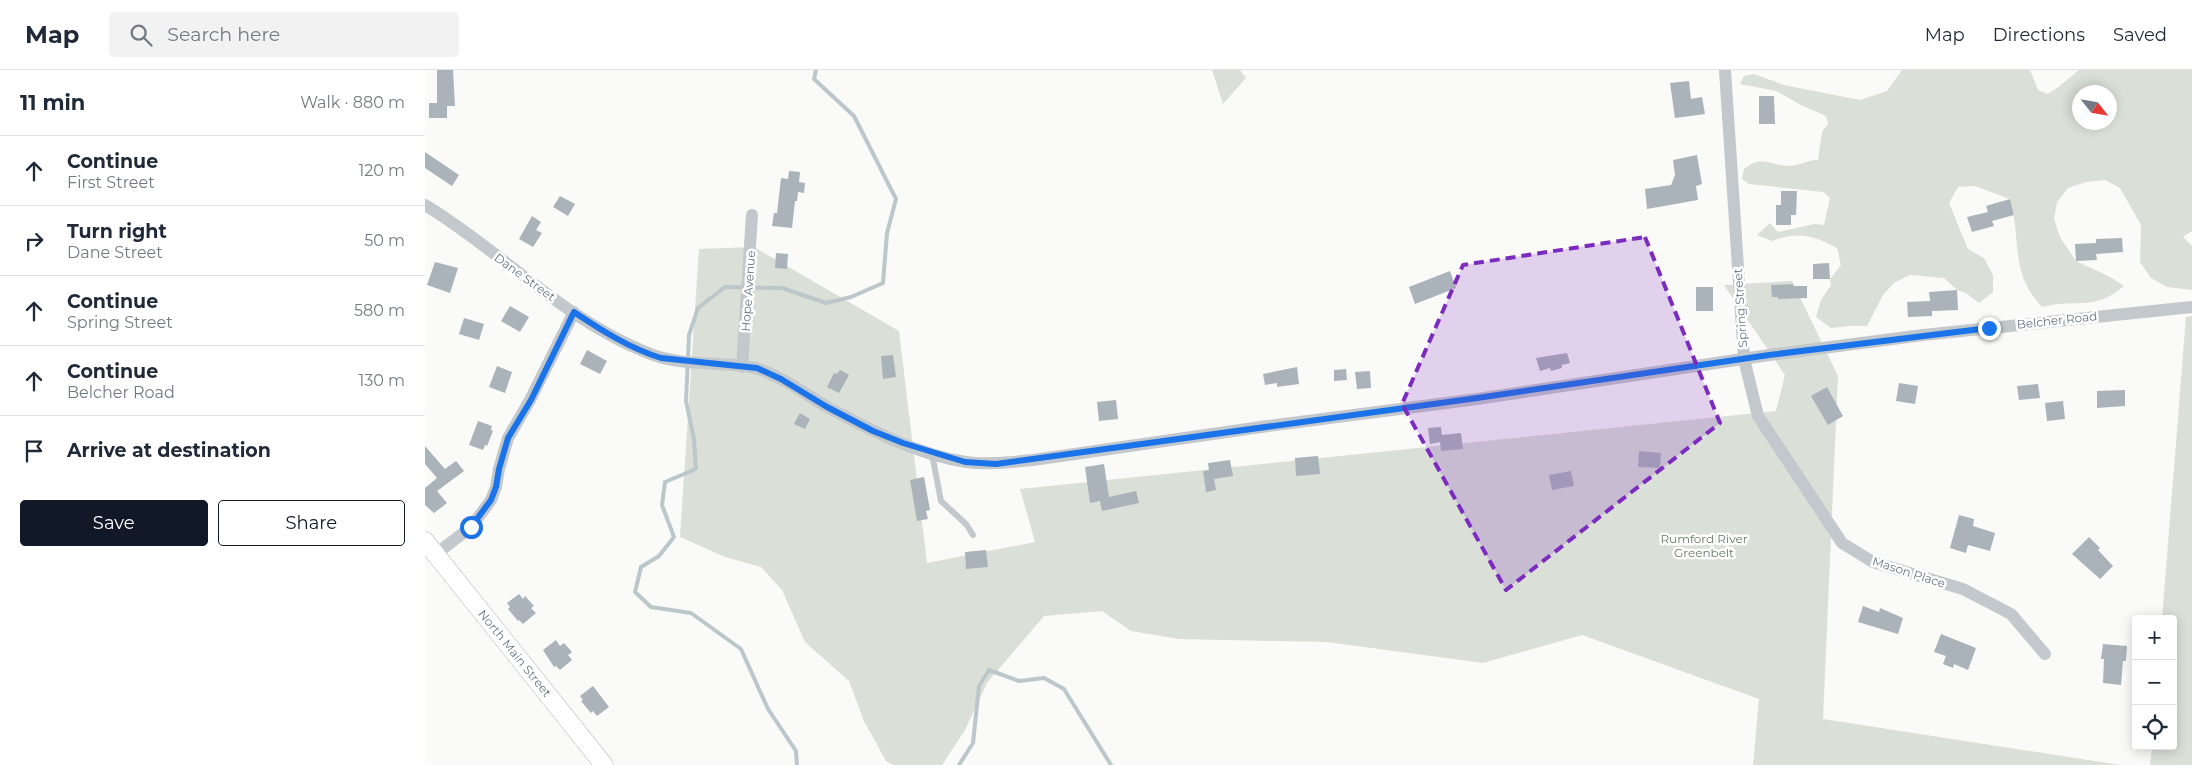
<!DOCTYPE html>
<html lang="en">
<head>
<meta charset="utf-8">
<style>
	:root { --surface:#fff; --page:#f2f2f3; --text:#1f2937; --muted:#747a83; --line:#e0e1e3; --accent:#111827 }
	body { margin:0; font-family:Montserrat,sans-serif; background:var(--page); color:var(--text) }
	.controls { position:absolute; right:15px; bottom:15px; display:grid; overflow:hidden; border-radius:5px; box-shadow:0 2px 12px #0003 }
	.controls button { width:45px; height:45px; display:grid; place-items:center; padding:0; border:0; border-bottom:1px solid var(--line); background:var(--surface); color:var(--text); font:25px sans-serif }
	.compass { position:absolute; left:1647px; top:15px; width:45px; height:45px; border-radius:50%; background:var(--surface); box-shadow:0 2px 12px #0003; rotate:121deg }
	.stop { position:absolute; width:15px; height:15px; margin:-11px; border:4px solid #1a73e8; border-radius:50%; background:#fff }
	.stop.end { background:#1a73e8; border-color:#fff; box-shadow:0 1px 5px #0008 }
	.list { margin:0; padding:0; list-style:none }
	h2 { display:flex; justify-content:space-between; align-items:center; height:65px; margin:0; padding:0 20px; font-size:21px }
	h2 small { font-size:16px; font-weight:400; color:var(--muted) }
	.list li { display:grid; grid-template-columns:32px 1fr auto; gap:15px; align-items:center; box-sizing:border-box; height:70px; padding:0 20px; border-top:1px solid var(--line) }
	.list b { display:block; font-size:19px; white-space:nowrap }
	.list p { margin:0; font-size:16px; white-space:nowrap; color:var(--muted) }
	.list em { font-size:16px; font-style:normal; color:var(--muted) }
	.actions { display:flex; gap:10px; padding:15px 20px }
	.actions a { flex:1; padding:11px 0; border:1px solid var(--accent); border-radius:5px; text-align:center; font-size:18px; color:var(--accent) }
	.actions .main { background:var(--accent); color:#fff }
	.icon { flex:none; width:28px; height:28px; fill:none; stroke:currentColor; stroke-width:2; stroke-linecap:round; stroke-linejoin:round }
	.map { position:relative; flex:none; width:1767px; height:695px; overflow:hidden }
	header { display:flex; align-items:center; gap:30px; box-sizing:border-box; height:70px; padding:0 25px; background:var(--surface); border-bottom:1px solid var(--line) }
	header strong { font-size:24px }
	nav { display:flex; gap:28px; margin-inline-start:auto; font-size:18px }
	.search { width:350px; height:45px; background:var(--page); display:flex; align-items:center; gap:12px; box-sizing:border-box; padding:0 18px; border-radius:5px; color:var(--muted); font-size:19px }
	main { display:flex }
	aside { flex:1; background:var(--surface) }
	.map>svg:first-child { display:block }
	.green { fill:#dadfd7; fill-rule:evenodd }
	.lines { fill:none; stroke-linecap:round; stroke-linejoin:round }
	.stream { stroke:#bbc7cb; stroke-width:4 }
	.building { fill:#aab3b9 }
	.secondary-casing { stroke:#b3babf; stroke-width:19 }
	.lane { stroke:#c3c8cc; stroke-width:6 }
	.street { stroke:#c3c8cc; stroke-width:12 }
	.secondary { stroke:#fff; stroke-width:18 }
	.route { stroke:#1a73e8; stroke-width:6 }
	.marked { fill:#7b2cbf; fill-opacity:0.2; stroke:#7b2cbf; stroke-width:4; stroke-dasharray:10 6; stroke-linejoin:round }
	.labels { text-anchor:middle; dominant-baseline:central; stroke-width:5; stroke-linejoin:round; paint-order:stroke }
	.street-label { font-size:12px; fill:#657683; stroke:#fff }
	.park-label { font-size:12px; fill:#687a64; stroke:#fff }
</style>
</head>
<body>
<header>
<strong>Map</strong>
<div class="search"><svg class="icon" aria-label="search" viewBox="0 0 24 24"><circle cx="10" cy="10" r="6"/><path d="M15 15l6 6"/></svg>Search here</div>
<nav><a>Map</a><a>Directions</a><a>Saved</a></nav>
</header>
<main>
<aside>
<h2>11 min<small>Walk · 880 m</small></h2>
<ul class="list">
<li><svg class="icon" aria-label="ahead" viewBox="0 0 24 24"><path d="M12 20V5M6 11l6-6 6 6"/></svg><div><b>Continue</b><p>First Street</p></div><em>120 m</em></li>
<li><svg class="icon" aria-label="right" viewBox="0 0 24 24"><path d="M7 20v-9h11M14 6l5 5-5 5"/></svg><div><b>Turn right</b><p>Dane Street</p></div><em>50 m</em></li>
<li><svg class="icon" aria-label="ahead" viewBox="0 0 24 24"><path d="M12 20V5M6 11l6-6 6 6"/></svg><div><b>Continue</b><p>Spring Street</p></div><em>580 m</em></li>
<li><svg class="icon" aria-label="ahead" viewBox="0 0 24 24"><path d="M12 20V5M6 11l6-6 6 6"/></svg><div><b>Continue</b><p>Belcher Road</p></div><em>130 m</em></li>
<li><svg class="icon" aria-label="arrive" viewBox="0 0 24 24"><path d="M6 21V4h12l-3 4 3 4H6"/></svg><div><b>Arrive at destination</b></div></li>
</ul>
<div class="actions"><a class="main">Save</a><a>Share</a></div>
</aside>
<div class="map">
<svg width="1767" height="695" viewBox="0 0 1767 695">
	<rect width="100%" height="100%" fill="#fafaf8"/>
	<!-- green -->
	<path class="green" d="M787,0H815L821,8L798,34Z
		M1477,0H1605L1613,20L1622,24L1631,19L1654,0H1767V161L1758,167L1767,176V220L1742,217L1726,208L1715,192L1716,155L1695,118L1680,110L1661,112L1643,118L1632,132L1629,149L1635,167L1651,191L1685,207L1699,216C1669,242 1651,228 1617,237C1584,202 1597,171 1585,129L1550,116L1533,117L1524,133L1543,179L1559,188L1568,205V222L1554,233L1541,223L1532,220L1519,208L1485,205L1470,212L1458,225L1442,256H1425L1406,258L1391,247L1396,230L1406,215L1405,209L1416,195L1412,178C1389,165 1372,161 1347,171L1332,165L1345,153L1353,162L1390,154L1399,155L1405,128L1398,122L1324,114L1317,109L1319,99C1338,84 1345,96 1365,96C1375,95 1383,90 1393,90L1397,62L1403,54L1401,46L1376,35L1351,21L1315,14L1319,6L1329,4L1359,15L1435,30L1462,21ZM1654,22H1684V52H1654Z
		M329,177L474,261L502,493L610,472L595,419L1351,341L1360,305L1299,215L1367,211L1413,306L1398,649L1695,695H1328L1334,629L1157,565L1058,593L902,572L754,569L706,561L677,541L619,546L562,613L540,660L517,695H469L461,691L439,651L424,611L380,572L357,520L336,497L300,487L255,467L274,179Z
		M1767,246V695H1725L1727,676H1748V549H1737L1761,247Z"/>
	<g class="lines">
		<!-- stream -->
		<path class="stream" d="M372,695L371,681L343,639L316,579L266,543L226,537L210,522L216,497L234,486L249,467L237,435L240,412L271,399L269,369L261,331L264,265L273,238L300,217L357,218L401,233L426,227L458,213L462,163L471,129L429,46L389,9L391,0
			M534,695L548,673L554,616L564,600L594,611L619,608L639,619L686,695"/>
	</g>
	<!-- building -->
	<path class="building" d="M12,0H28L30,36H22V48H4V33H12Z
		M1264,11L1266,29L1277,27L1280,44L1250,48L1245,13Z
		M1334,26H1349L1350,54H1334Z
		M0,82L34,105L27,116L0,98Z
		M1272,85L1277,114L1271,116L1273,130L1222,139L1220,119L1246,115L1250,105L1248,90Z
		M364,101L375,102L374,112L380,113L379,123L373,122L372,131H370L367,158L347,156L349,143H352L356,108L363,109Z
		M1356,121H1372L1371,145H1366V155H1351V135H1356Z
		M135,126L150,134L143,146L128,137Z
		M1585,129L1589,145L1567,151L1569,156L1547,162L1542,147L1563,142L1561,136Z
		M107,146L116,152L111,160L117,163L108,177L94,169Z
		M1697,168L1698,182L1671,184L1672,190L1651,191L1650,174L1671,173V169Z
		M351,183L363,184L362,199L350,198Z
		M10,192L33,198L25,223L2,215Z
		M1404,193L1405,209H1388V194Z
		M1025,201L1031,218L990,234L984,217Z
		M1368,214V216H1382V228L1353,229V227H1347L1346,215Z
		M1271,217H1288V241H1271Z
		M1532,220L1533,240L1507,241V246L1483,247L1482,232L1505,231L1504,222Z
		M85,236L104,247L95,262L76,251Z
		M39,248L59,254L54,270L34,264Z
		M162,280L182,291L175,304L155,294Z
		M1142,283L1145,293L1137,295V298L1126,301L1125,298L1115,301L1111,288Z
		M468,285L471,307L458,309L456,286Z
		M72,296L87,302L80,323L64,317Z
		M872,297L874,314L852,317V313L840,315L838,304Z
		M921,299L922,310L909,311V300Z
		M415,300L424,305L414,323L402,317L409,303L412,304Z
		M945,301L946,318L932,319L930,302Z
		M1474,313L1493,316L1490,334L1471,331Z
		M1613,314L1615,328L1594,330L1592,316Z
		M1402,317L1418,346L1403,355L1386,326Z
		M1700,320V336L1672,338V321Z
		M691,330L693,349L674,351L672,332Z
		M1638,331L1640,349L1622,351L1620,333Z
		M375,343L385,349L380,359L369,354Z
		M53,351L67,356L66,360L68,361L62,376L60,375L58,380L44,375Z
		M1016,357L1017,365L1036,363L1038,379L1016,381L1015,372L1005,374L1003,358Z
		M0,376L20,399L31,391L39,401L12,421L22,433L9,443L0,435V418L12,408L0,394Z
		M1214,381L1236,383L1235,398L1213,397Z
		M893,386L895,404L871,406L870,388Z
		M805,390L808,406L789,409L791,420L781,422L778,401L784,400L783,393Z
		M679,394L684,427L711,421L714,433L677,441L675,431L665,433L660,397Z
		M1146,401L1149,416L1127,420L1124,405Z
		M499,407L505,440L501,441L503,449L492,451L485,410Z
		M1534,445L1549,449L1548,456L1570,463L1565,481L1543,475L1541,483L1525,478Z
		M1664,467L1675,478L1673,480L1688,496L1675,509L1647,484Z
		M561,480L563,497L541,499L540,482Z
		M94,524L98,529L100,526L109,536L106,538L111,543L98,554L94,550L93,551L83,539L85,537L82,533Z
		M1438,536L1454,542L1455,538L1478,548L1473,564L1433,552Z
		M1516,564L1551,578L1543,600L1529,594L1528,598L1518,594L1521,586L1509,582Z
		M131,570L135,576L139,573L147,582L143,585L147,590L135,600L131,596L129,597L118,580Z
		M1678,574L1702,576L1701,591H1698L1696,615L1678,613L1679,589H1676Z
		M168,616L184,637L172,646L168,641L166,643L156,631L158,630L155,626Z"/>
	<g class="lines">
		<!-- secondary casing -->
		<g class="secondary-casing">
			<path id="secondary" d="M0,471L179,695"/>
		</g>
		<!-- lane -->
		<path class="lane" d="M507,384L516,431L541,454L548,465"/>
		<!-- street -->
		<path class="street" d="M1300,0L1319,289L1333,346L1417,473L1448,492L1538,519L1586,544L1620,584
			M0,135C76,181 139,250 223,283C256,297 296,291 331,298C338,300 345,304 352,307C370,315 386,328 404,338C446,360 493,385 541,392C563,395 586,392 608,390L843,356L1052,329L1344,285L1498,265L1767,237
			M317,297L327,145
			M11,484L46,457L66,430L71,417L74,399L83,368L105,330L149,242"/>
		<!-- secondary -->
		<use href="#secondary" class="secondary"/>
	</g>
	<g class="lines">
		<!-- route -->
		<path class="route" d="M46,457L66,430L71,417L74,399L83,368L106,330L149,242C176,260 204,278 236,288L332,298L356,309L402,337L448,361L478,373L540,392L571,394L1052,328L1344,285L1564,258"/>
	</g>
	<!-- marked area -->
	<path class="marked" d="M1220,167L1295,353L1081,520L977,334L1038,195Z"/>
	<g class="labels">
		<!-- street labels -->
		<g class="street-label">
			<text transform="translate(100 207) rotate(36)">Dane Street</text>
			<text transform="translate(323 221) rotate(-86)">Hope Avenue</text>
			<text transform="translate(1315 238) rotate(-94)">Spring Street</text>
			<text transform="translate(1632 250) rotate(-6)">Belcher Road</text>
			<text transform="translate(1484 502) rotate(18)">Mason Place</text>
			<text transform="translate(90 583) rotate(51)">North Main Street</text>
		</g>
		<!-- park labels -->
		<g class="park-label">
			<text x="1279" y="468">Rumford River<tspan x="1279" dy="14">Greenbelt</tspan></text>
		</g>
	</g>
</svg>
<div class="controls">
<button>+</button>
<button>−</button>
<button><svg class="icon" aria-label="locate" viewBox="0 0 24 24"><circle cx="12" cy="12" r="6"/><path d="M12 2v4M12 18v4M2 12h4M18 12h4"/></svg></button>
</div>
<svg class="compass" viewBox="-18 -18 36 36"><path d="M0-13l5 13h-10z" fill="#e53935"/><path d="M0 13l5-13h-10z" fill="#747a83"/></svg>
<div class="stop" style="left:46px;top:457px"></div>
<div class="stop end" style="left:1564px;top:258px"></div>
</div>
</main>
</body>
</html>
